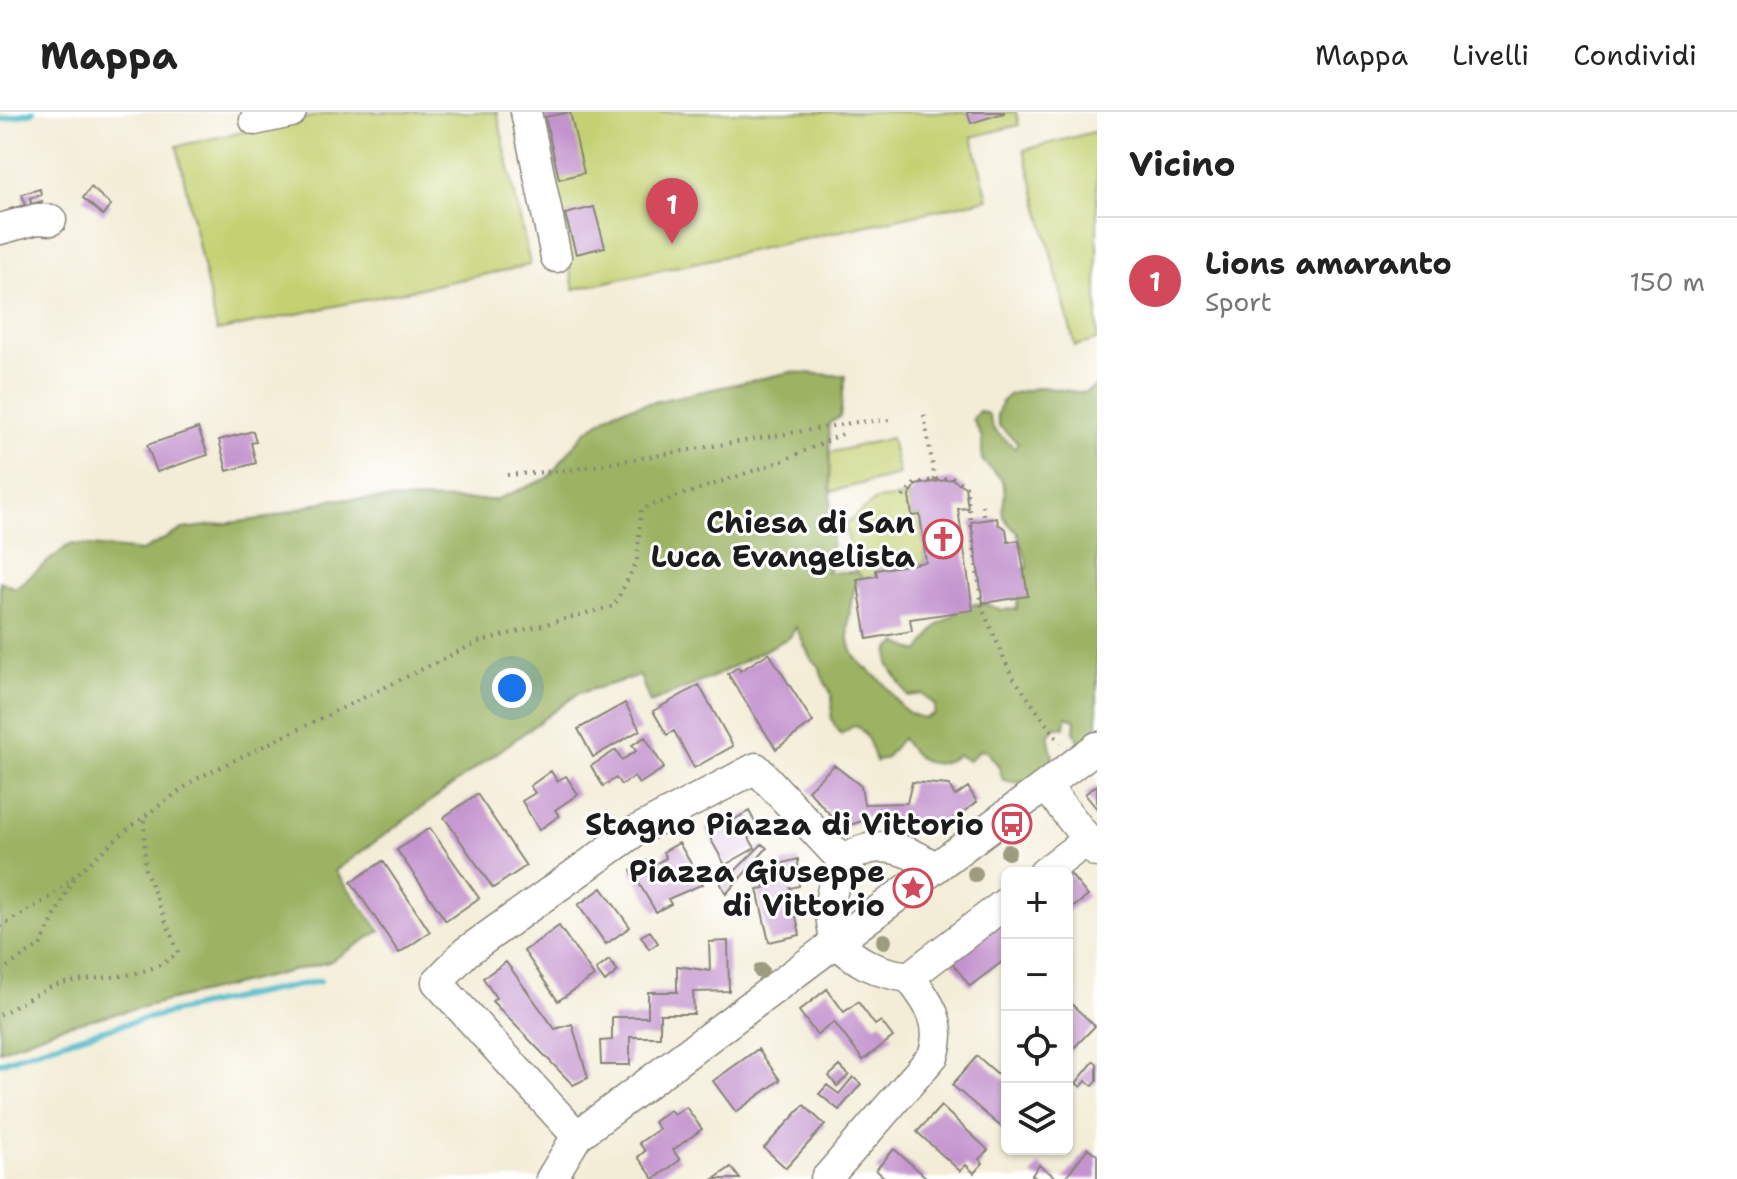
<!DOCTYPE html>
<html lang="it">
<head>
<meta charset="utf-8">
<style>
	:root { --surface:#fff; --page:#f2f2f2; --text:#222; --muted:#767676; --line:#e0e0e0; --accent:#d1495b }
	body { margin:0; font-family:"Shantell Sans",sans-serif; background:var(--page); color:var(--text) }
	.controls { position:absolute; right:24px; bottom:24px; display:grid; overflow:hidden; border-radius:12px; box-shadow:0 2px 6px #0004 }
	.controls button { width:72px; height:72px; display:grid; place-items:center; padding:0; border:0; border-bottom:2px solid var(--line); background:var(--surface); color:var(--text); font:40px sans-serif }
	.you { position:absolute; left:512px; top:576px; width:28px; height:28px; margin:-20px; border:6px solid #fff; border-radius:50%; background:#1a73e8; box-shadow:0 0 0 12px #1a73e833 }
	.badge { display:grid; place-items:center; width:52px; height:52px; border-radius:50%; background:var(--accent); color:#fff; font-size:26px; font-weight:700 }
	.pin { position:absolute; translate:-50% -66px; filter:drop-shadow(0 2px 4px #0008) }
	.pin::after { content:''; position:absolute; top:42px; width:28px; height:24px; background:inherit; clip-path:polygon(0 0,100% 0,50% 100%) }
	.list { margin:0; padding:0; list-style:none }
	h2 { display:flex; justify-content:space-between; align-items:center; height:104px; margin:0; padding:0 32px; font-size:34px }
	h2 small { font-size:26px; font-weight:400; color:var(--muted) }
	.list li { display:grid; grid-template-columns:52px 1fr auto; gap:24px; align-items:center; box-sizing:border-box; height:128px; padding:0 32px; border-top:2px solid var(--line) }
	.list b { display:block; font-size:30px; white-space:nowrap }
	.list p { margin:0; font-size:26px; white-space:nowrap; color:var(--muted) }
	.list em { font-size:26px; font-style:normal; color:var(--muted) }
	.icon { flex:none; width:44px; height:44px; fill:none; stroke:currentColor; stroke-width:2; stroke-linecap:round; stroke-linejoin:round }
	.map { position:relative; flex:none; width:1097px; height:1067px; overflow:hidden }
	header { display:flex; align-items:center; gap:48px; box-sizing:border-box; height:112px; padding:0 40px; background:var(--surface); border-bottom:2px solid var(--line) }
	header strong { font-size:38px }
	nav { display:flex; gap:44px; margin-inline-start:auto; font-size:28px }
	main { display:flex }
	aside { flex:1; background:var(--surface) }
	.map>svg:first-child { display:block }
	.green { fill:#c4d172; stroke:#707647; stroke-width:2 }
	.forest { fill:#9bb364; stroke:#5c6840; stroke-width:2 }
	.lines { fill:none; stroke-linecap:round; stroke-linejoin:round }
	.stream { stroke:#4cb8c8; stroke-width:6 }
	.building { fill:#c393ce }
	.minor-casing { stroke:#888479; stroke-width:33 }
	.path { stroke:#888479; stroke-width:4; stroke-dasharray:2 6; stroke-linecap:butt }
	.minor { stroke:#fff; stroke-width:30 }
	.tree { fill:#9d9c80 }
	.labels { text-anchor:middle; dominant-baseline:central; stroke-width:6; stroke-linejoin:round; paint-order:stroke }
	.poi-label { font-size:30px; font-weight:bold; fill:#1c1c1c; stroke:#fff; text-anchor:end }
</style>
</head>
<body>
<header>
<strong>Mappa</strong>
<nav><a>Mappa</a><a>Livelli</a><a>Condividi</a></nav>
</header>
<main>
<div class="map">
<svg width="1097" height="1067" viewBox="0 0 1097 1067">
	<rect width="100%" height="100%" fill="#fff"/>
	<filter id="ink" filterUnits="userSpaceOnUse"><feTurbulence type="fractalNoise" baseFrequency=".0125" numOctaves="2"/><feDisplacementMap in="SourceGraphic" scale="16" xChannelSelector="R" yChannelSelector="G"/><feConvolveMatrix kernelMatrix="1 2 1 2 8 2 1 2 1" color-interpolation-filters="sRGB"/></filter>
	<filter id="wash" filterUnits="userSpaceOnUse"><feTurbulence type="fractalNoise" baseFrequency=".006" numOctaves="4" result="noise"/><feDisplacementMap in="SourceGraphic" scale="32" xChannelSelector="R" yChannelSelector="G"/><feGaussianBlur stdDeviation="1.8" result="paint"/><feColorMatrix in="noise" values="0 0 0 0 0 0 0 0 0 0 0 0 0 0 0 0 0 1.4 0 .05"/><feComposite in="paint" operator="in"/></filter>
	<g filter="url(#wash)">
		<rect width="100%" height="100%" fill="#f3ecd6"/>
		<!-- green -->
		<path class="green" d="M335,0H497L530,153L217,219L177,34Z
			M536,0H1016L1019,13L972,25L988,87L574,177Z
			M1097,19V228L1075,234L1024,38Z
			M891,326L899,363L828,380L820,343Z
			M909,384L912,404L920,403L926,450L877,458V464L857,467L845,412L876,388Z"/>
		<!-- forest -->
		<path class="forest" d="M791,260L845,264L840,305L829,311L832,452L827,460H858L861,464C850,480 845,518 851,536C856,553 874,560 884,572C899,590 901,602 925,606L934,602L935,593L923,582L908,584L888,552L889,537L898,531L919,540L936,515L966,494L982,491L1002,498L1017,497L1019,462L1028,454L1017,420C989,395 1011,398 1003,370C1001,364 988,356 982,348V326L973,307L979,299L988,302L994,318L1015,336L1018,331L999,314L997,303L1002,289L1010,282L1041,275L1084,281L1097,274V632L1078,629L1074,619L1075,608L1066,604L1065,616L1055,615L1048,623L1054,650C1039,665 1026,675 1003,668L998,653L986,639L980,638L968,649L958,643C934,660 916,650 902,626L886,646L876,650C872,636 867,620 855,613L841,622C824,599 835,606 832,586C830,574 821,570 820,555L811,547L796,515L790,525L715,564L650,591L640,564L579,581L335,759L380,819L329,850L60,915L0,939V469L15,476L70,432L142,439L183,417L268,406L332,387L495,388L548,366L585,320L617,298Z"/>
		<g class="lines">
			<!-- stream -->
			<path class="stream" d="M0,8L33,0
				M0,951C104,913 211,890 320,869"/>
		</g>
		<g id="blocks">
			<!-- building -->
			<path class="building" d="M570,0L584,61L559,67L545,5Z
				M967,0H1004V1L971,11Z
				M91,75L111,93L103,103L83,86Z
				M40,77L41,83L30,86L31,92L42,89L44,99L13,107L10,97L25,93L22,82Z
				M594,95L605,135L576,142L565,102Z
				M198,316L208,343L157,360L147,333Z
				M253,319L256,330L251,331L256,351L227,359L219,328Z
				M952,367L965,375L968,396L958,397L973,498L910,507L912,519L867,527L857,467L877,464L876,458L926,450L920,403L912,404L909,384L916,373Z
				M997,406L998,412L1006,417L1008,430L1019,428L1028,484L983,491L971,410Z
				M769,541L813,610L776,637L728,562L738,555L740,559Z
				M699,573L733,634L694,656L674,619L667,623L653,599Z
				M625,591L640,618L593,645L578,617Z
				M645,625L664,656L639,672L634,665L621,673L616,666L603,674L591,654L616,638L622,648L636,639L632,633Z
				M834,653L861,674L864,692L907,691L912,670L949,673L955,684L968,675L977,690L936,720L906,707H867L842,716L808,678Z
				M551,659L557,669L566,664L578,682L555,698L559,704L539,718L522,689L535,681L530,674Z
				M1097,673V697L1085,682Z
				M477,682L526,754L493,776L444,705Z
				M749,699L760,720L749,726L755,736L725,753L705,717L720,709L723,714Z
				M430,716L479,786L446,809L397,738Z
				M679,731L703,772L668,787L671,792L656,800L631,758L651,746L655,752L666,746L663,740Z
				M762,732L767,736L726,782L715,761L724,756L732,762Z
				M798,747L799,774L790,776L800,823L769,830L757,777L765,776L763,769L771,768L769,761L778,759L783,751Z
				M383,749L430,820L399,841L351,770Z
				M1067,758L1088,784L1067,800Z
				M602,776L630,815L606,832L578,793Z
				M1007,805V846L970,874L950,848Z
				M559,814L594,864L558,889L524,839Z
				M650,819L658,831L649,837L641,824Z
				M728,829L729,879L693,880L694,902H660V925H630V953H601L600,929L612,928V905H648V880H677V854L710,859L709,830Z
				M609,848L618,859L605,870L596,858Z
				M506,850L555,917L572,912L588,966L573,973L492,889L496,886L483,866Z
				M827,877L844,900L858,890L875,913L881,909L893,925L863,948L834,910L817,923L799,899Z
				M1067,888L1095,914L1067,943Z
				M758,937L780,968L736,1000L713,969Z
				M977,944L1007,970V1020L952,973Z
				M1094,949L1097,952V969L1093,974L1086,969L1081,975L1076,971Z
				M840,954L849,963L837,974L829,964Z
				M853,965L861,972L839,998L819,982L827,973L839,982Z
				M804,993L825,1013L786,1056L764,1036Z
				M941,994L988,1038L979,1047L983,1051L974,1061L966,1053L960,1059L917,1020Z
				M686,995L702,1017L673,1038L680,1048L654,1067L638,1045L645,1039L639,1031L659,1017L654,1010L670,998L674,1003Z
				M1088,1036L1097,1043V1067H1064Z
				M894,1037L928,1067H886L876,1058Z
				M1039,1053L1058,1067H1037L1032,1063Z
				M731,1055L740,1067H714Z"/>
		</g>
	</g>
	<g filter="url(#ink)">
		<use href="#blocks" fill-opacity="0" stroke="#888479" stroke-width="2"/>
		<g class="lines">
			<!-- minor casing -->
			<g class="minor-casing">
				<path id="minor" d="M526,0L556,145
					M255,8L291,0
					M0,117L37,107L51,108
					M1046,674L1097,740
					M933,755C893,724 839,726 831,786C829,800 833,815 835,829C858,851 878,861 909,865L1007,790
					M1044,761L1086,729
					M577,1024L437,870L466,840L634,720L756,656L844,750
					M551,1067L577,1024L1097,635
					M826,1067L933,944C945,911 928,890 909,865"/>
			</g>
			<!-- path -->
			<path class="path" d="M924,303L935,368
				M507,363L569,358L857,310L891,308
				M903,385L915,371L952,365L966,374L982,496L1011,562L1060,631
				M982,393L984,408
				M0,815L49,786L130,715L196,667L478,530L614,494L637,449L641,397L782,349L845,321
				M0,859L40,834L74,765
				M0,903C19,893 40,877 61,872C102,862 146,870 178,840L145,757L144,706"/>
			<!-- minor -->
			<use href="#minor" class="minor"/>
		</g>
		<!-- trees -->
		<g class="tree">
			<circle cx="1008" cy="740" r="8"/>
			<circle cx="975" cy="762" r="8"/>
			<circle cx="884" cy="829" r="8"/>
			<circle cx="761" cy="859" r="8"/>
		</g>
	</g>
	<!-- icons -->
	<defs>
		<g id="church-ring" transform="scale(2)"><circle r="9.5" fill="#fff" stroke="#d1495b" stroke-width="1.5"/><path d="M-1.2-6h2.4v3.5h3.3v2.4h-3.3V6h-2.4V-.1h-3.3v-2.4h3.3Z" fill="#d1495b"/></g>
		<g id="bus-ring" transform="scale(2)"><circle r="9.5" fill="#fff" stroke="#d1495b" stroke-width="1.5"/><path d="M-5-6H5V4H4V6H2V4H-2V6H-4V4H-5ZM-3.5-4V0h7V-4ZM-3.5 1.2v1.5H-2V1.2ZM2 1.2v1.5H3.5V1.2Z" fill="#d1495b"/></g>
		<g id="sight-ring" transform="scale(2)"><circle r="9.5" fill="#fff" stroke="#d1495b" stroke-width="1.5"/><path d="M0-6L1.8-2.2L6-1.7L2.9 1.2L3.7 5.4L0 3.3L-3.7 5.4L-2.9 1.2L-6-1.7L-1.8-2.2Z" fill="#d1495b"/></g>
	</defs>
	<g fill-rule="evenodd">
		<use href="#church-ring" x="943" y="427"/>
		<use href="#bus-ring" x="1012" y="712"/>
		<use href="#sight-ring" x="913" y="776"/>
	</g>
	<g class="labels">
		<!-- poi labels -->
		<g class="poi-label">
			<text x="915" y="410">Chiesa di San<tspan x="915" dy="34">Luca Evangelista</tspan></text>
			<text x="984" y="712">Stagno Piazza di Vittorio</text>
			<text x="885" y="759">Piazza Giuseppe<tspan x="885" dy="34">di Vittorio</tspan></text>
		</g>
	</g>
</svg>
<div class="controls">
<button>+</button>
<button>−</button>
<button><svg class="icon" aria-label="locate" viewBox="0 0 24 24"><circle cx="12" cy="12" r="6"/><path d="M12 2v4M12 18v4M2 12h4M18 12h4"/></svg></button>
<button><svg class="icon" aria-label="layers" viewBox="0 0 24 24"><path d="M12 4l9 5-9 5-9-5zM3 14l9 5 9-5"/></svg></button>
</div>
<div class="you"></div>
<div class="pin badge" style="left:672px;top:132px">1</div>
</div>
<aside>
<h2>Vicino<small></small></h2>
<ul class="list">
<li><span class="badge">1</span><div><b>Lions amaranto</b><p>Sport</p></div><em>150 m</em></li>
</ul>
</aside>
</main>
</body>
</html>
